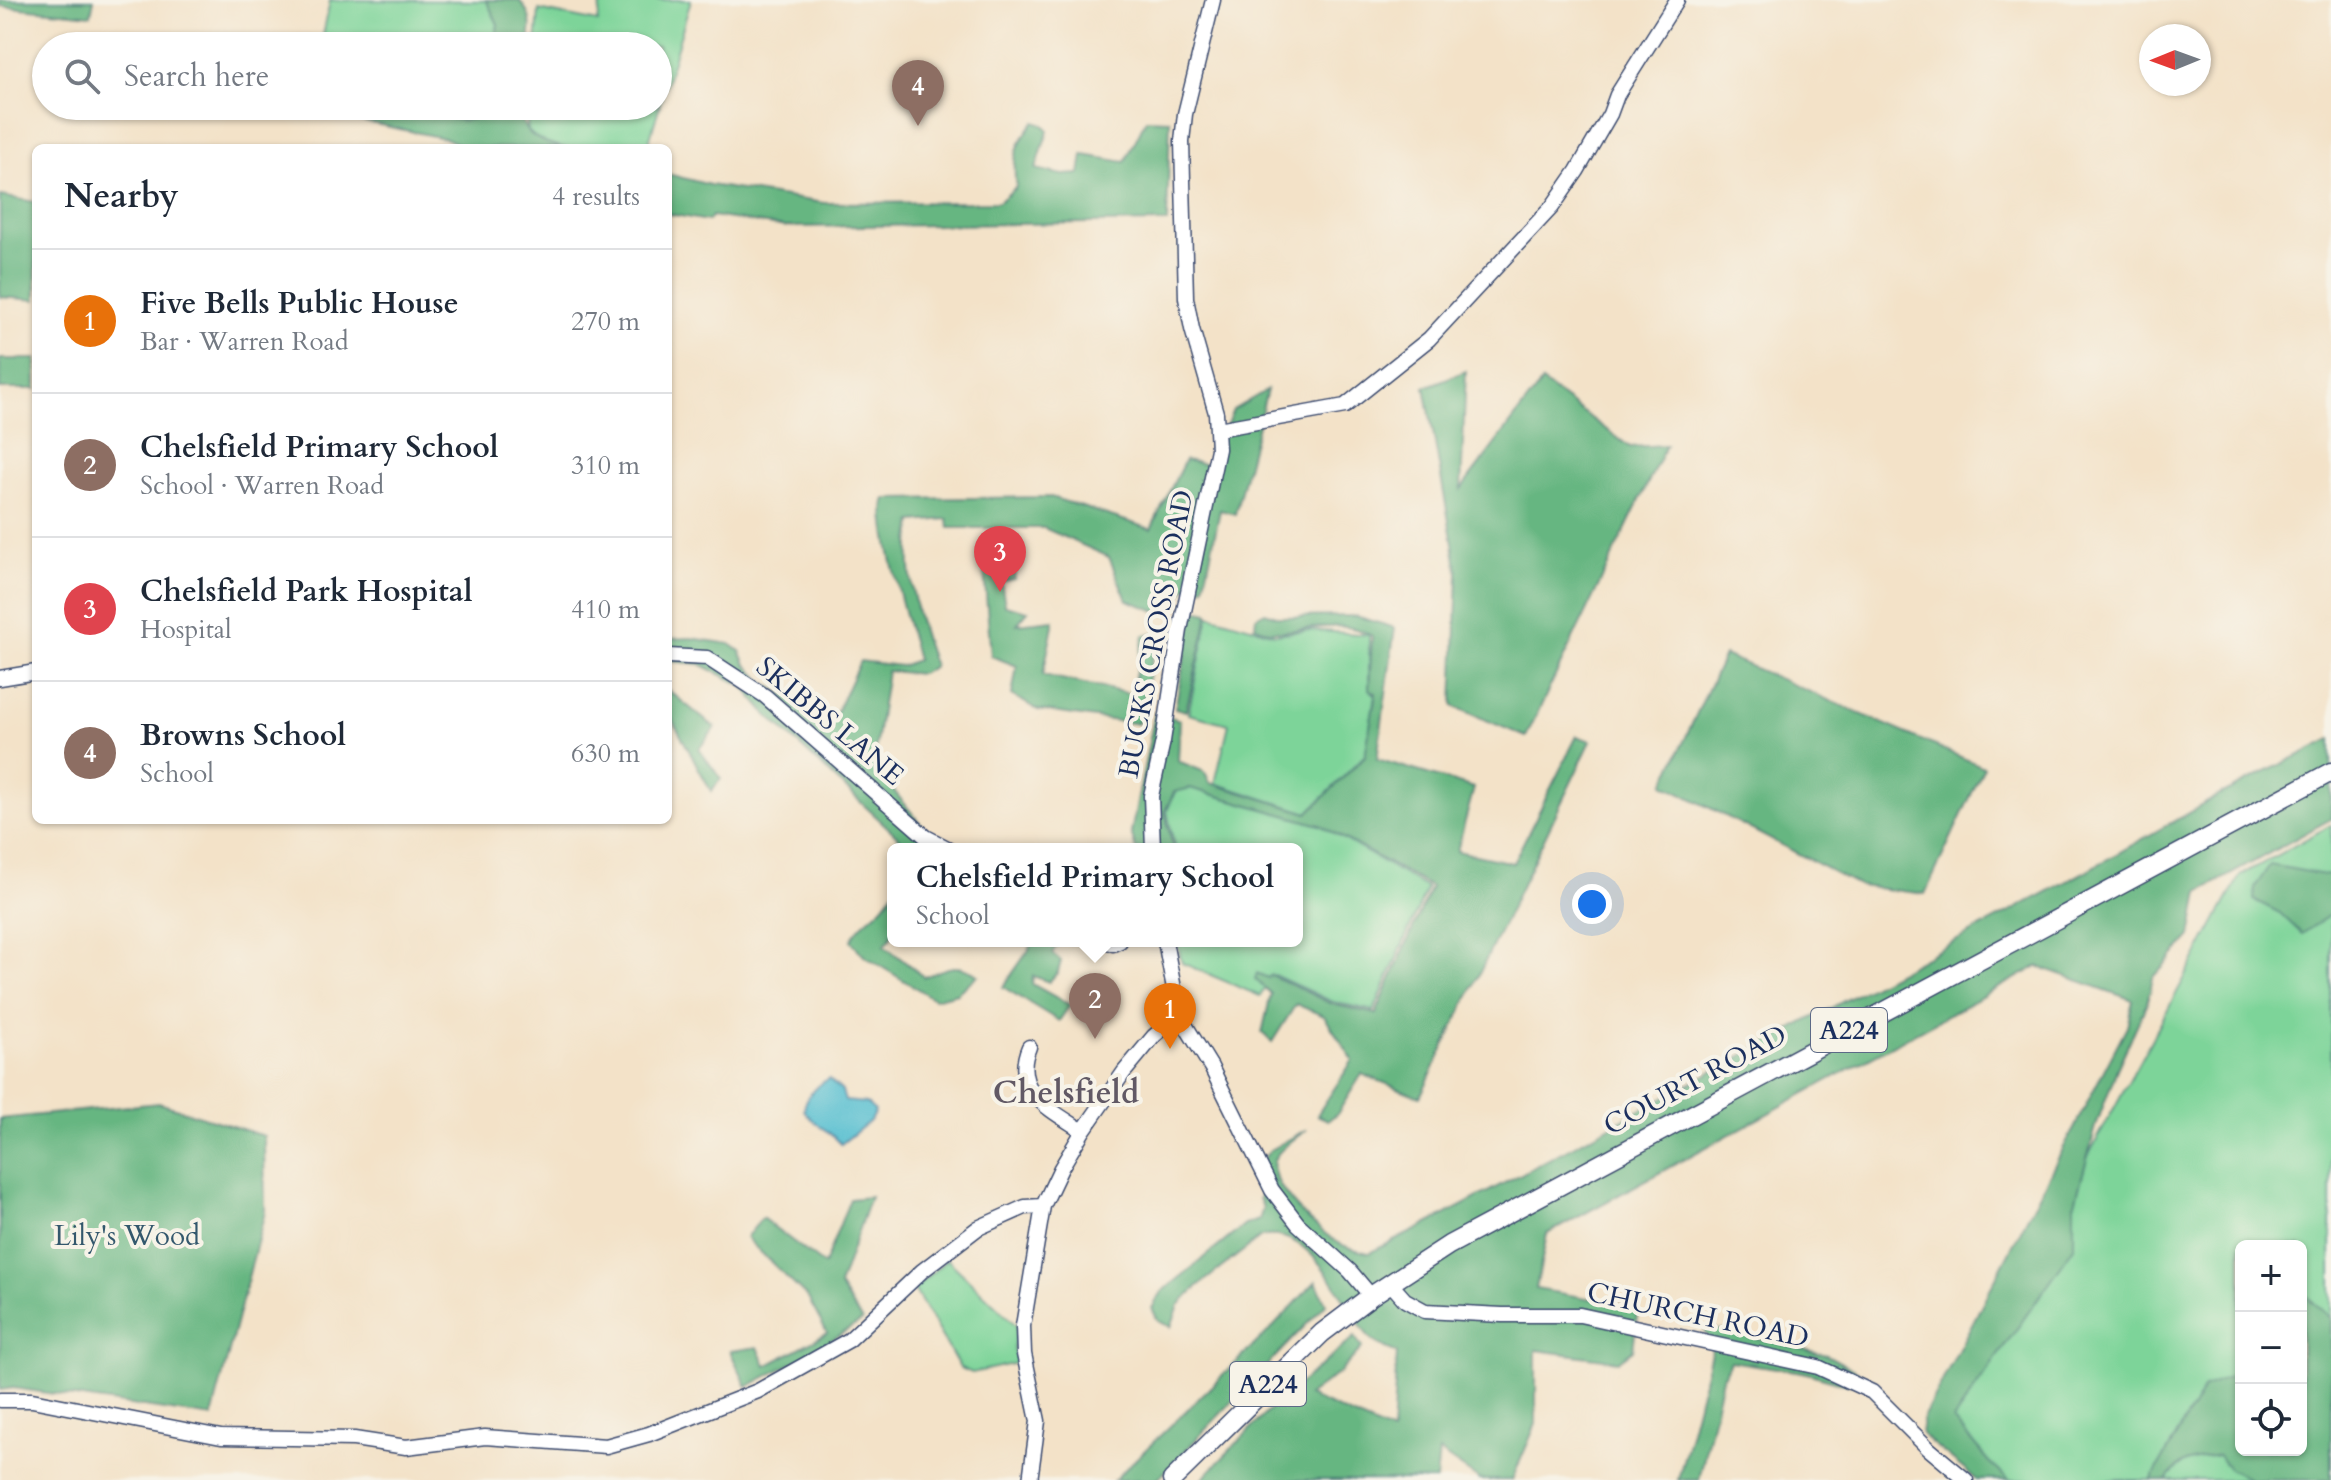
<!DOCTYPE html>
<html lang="en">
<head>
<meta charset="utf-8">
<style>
	:root { --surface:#fff; --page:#f6f6f7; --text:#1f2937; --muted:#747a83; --line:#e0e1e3; --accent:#d93025 }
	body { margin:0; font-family:Cardo,serif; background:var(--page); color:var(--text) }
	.controls { position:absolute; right:24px; bottom:24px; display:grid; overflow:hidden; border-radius:12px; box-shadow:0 2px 6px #0004 }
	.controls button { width:72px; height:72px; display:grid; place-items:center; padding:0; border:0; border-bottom:2px solid var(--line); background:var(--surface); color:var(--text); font:40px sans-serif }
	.compass { position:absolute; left:2139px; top:24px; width:72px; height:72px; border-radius:50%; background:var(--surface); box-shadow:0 2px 6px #0004; rotate:269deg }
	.you { position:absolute; left:1592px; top:904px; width:28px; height:28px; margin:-20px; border:6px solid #fff; border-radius:50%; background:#1a73e8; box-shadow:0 0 0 12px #1a73e833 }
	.badge { display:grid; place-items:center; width:52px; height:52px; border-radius:50%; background:var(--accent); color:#fff; font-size:26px; font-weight:700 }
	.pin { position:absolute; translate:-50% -66px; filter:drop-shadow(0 2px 4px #0008) }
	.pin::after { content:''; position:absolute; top:42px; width:28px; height:24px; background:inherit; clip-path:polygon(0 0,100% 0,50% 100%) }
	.popup { position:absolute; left:887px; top:843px; width:416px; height:104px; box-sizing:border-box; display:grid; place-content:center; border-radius:12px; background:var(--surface); filter:drop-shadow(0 2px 6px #0005); font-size:26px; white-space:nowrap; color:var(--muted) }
	.popup b { font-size:30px; color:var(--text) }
	.popup::after { content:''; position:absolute; left:50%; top:100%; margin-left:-16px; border:16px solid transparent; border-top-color:var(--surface) }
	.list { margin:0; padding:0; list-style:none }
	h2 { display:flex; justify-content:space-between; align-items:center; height:104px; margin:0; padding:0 32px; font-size:34px }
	h2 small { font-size:26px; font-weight:400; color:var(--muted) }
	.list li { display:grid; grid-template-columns:52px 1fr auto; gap:24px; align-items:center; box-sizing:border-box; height:144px; padding:0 32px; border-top:2px solid var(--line) }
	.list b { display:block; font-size:30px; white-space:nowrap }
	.list p { margin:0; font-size:26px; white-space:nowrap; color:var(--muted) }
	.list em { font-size:26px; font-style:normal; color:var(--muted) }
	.icon { flex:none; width:44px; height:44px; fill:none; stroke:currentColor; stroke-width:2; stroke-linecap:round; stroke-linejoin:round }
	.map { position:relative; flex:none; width:2331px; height:1480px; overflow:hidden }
	.search { position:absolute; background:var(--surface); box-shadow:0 2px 6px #0004; left:32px; top:32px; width:640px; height:88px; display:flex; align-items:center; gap:20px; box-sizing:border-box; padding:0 28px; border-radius:44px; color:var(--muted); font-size:30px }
	.panel { position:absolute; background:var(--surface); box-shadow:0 2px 6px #0004; left:32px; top:144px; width:640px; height:680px; border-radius:12px }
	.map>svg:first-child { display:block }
	.green { fill:#7dd499; stroke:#4c827c; stroke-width:2; fill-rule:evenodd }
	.forest { fill:#66b681; stroke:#407270; stroke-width:2 }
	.water { fill:#53bed0; stroke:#377697; stroke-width:2 }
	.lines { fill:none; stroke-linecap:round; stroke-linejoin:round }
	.minor-casing { stroke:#3b4a6e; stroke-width:17 }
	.major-casing { stroke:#3b4a6e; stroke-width:21 }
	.minor { stroke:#fff; stroke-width:14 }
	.major { stroke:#fff; stroke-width:18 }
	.labels { text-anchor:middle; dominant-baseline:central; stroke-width:8; stroke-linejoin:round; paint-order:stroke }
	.shield { fill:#f7f3e8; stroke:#5d6a87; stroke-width:2 }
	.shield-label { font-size:26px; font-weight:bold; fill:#1b2f5e }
	.street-label { font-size:28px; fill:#1b2f5e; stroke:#f7f3e8 }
	.park-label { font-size:28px; fill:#34586d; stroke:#f7f3e8 }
	.quarter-label { font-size:32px; font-weight:bold; fill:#615965; stroke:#f7f3e8 }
</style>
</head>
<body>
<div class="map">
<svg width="2331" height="1480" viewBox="0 0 2331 1480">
	<rect width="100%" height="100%" fill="#f7f3e8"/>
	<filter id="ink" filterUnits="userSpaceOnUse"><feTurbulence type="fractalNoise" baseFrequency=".0125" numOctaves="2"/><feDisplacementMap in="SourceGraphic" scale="16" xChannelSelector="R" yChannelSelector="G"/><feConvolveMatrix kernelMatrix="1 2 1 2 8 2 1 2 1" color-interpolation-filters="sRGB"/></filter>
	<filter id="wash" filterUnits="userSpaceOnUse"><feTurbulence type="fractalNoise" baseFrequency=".006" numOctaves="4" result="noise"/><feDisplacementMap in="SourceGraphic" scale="32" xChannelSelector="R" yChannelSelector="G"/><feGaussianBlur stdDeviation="1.8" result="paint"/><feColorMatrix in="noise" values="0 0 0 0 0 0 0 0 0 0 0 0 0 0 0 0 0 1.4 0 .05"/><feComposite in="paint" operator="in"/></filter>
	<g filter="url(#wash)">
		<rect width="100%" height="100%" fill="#f3e2c8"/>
		<!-- green -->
		<path class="green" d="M330,0L487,1L498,24L495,46H321Z
			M601,0H691L647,148C608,148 561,157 528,133L526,106H658V46H536L539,10L598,22Z
			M395,106H488L486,119L463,121Z
			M1209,615L1275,634L1310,630L1369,635V689L1375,694L1366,754L1308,813L1215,783L1229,724L1188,714Z
			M1190,788L1320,825L1427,888L1374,1011L1333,1002L1274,975L1260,996L1182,963L1177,941H1297V849H1175L1167,811L1175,792Z
			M2331,825V1480H1996L1940,1429L2240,876ZM2241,1246H2301V1450H2241Z
			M947,1259L1017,1326L1013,1349L1017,1363L972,1373L960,1368L914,1289Z"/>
		<!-- forest -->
		<path class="forest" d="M0,0H94L91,15L0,6Z
			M486,0H519C533,16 532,26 528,46H495L498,24Z
			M288,106H395L463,121L488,115L489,106H518C523,136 537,141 564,148H465L448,139Z
			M1146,119L1170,120L1167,222L786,227L712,216L708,221L668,214V174L710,185L824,203L999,202L1016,187C1012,158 1016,144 1034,122L1044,125L1048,131L1036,169L1063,175L1080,174L1083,155L1125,162Z
			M0,196L36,202V300L0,297Z
			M0,359H36V389H0Z
			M1466,371L1461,489L1542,382L1630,447L1666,445L1526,737L1453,706L1458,572L1425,387Z
			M1267,390L1235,514L1220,510L1204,588L1187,587L1165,614L1127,600L1109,557L1044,528H949L948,519L913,522C903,569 917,621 934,666L921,674L887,671L873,765L920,823L946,849H911L767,715L742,685L700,664L668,661V639L691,638L730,644L740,651L746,664L764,683L807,707L834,717L860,661L901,666L917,660C910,632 876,518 886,499L1051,497L1151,529L1185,460L1210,465L1233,410Z
			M1007,554L1016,567L1014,579L1001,582L1005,605L1028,611L1017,624L1054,620L1043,675L1131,694L1144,635L1158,632L1138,724L1038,710L1012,695L1017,666L991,656L984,570L993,555Z
			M1194,610L1209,613L1186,711L1175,708Z
			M1265,612L1279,617L1356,616L1395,628L1377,759L1474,788L1457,851L1513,863L1577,736L1591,741L1420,1097L1362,1074L1337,1114L1328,1120L1317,1115L1353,1060L1324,1016L1296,1004L1272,1042L1262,1033L1271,994L1255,979L1257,973L1268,978L1271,975L1332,1004L1376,1014L1431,887L1320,825L1190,788L1174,792L1165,811L1173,849H1136L1131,833L1155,712L1180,720L1178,761L1205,772L1210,783L1308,813L1365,756L1376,693L1369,689L1372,636C1334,612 1282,643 1255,626L1256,617Z
			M1724,655L1984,767L1925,894L1860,886L1664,784Z
			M668,690L715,728L699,749L721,779L711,791L668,712Z
			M2331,739V819L2199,892L2191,937L2153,978L2147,1003L2117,1069L2097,1123L2074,1206V1247L1953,1420L1989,1462L2009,1480H1977L1921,1434L1923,1418L2127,1026L2133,1000L2038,966L1547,1234L1536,1289L1638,1307L1633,1350L1618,1361L1536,1350V1424L1512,1480H1480L1439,1452L1436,1480H1201L1273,1406L1355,1337L1362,1348L1340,1372L1308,1396L1392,1433L1397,1353C1389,1349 1376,1345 1370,1338C1342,1307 1316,1225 1261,1237L1198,1286L1179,1305L1171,1327L1158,1321L1152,1308L1162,1292L1245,1225L1259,1220L1263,1208L1259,1198L1267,1185L1261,1162L1270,1150L1307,1129C1298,1137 1281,1147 1275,1158C1263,1183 1323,1237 1345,1246C1352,1249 1361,1251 1369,1253L1424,1226L2090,869L2220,795Z
			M2270,865L2331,876V914L2302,934L2280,913L2254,900L2255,887Z
			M893,891C893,908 899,934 884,945L924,977C948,968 954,961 978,975L957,993L934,999L864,956L851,941C860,919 883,914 893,891Z
			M1035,941H1060L1052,953L1061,961L1058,972L1049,982L1033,976L1032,984L1070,1005L1059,1021L1003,987Z
			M159,1103L264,1136L265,1212L212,1417L13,1388L0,1390V1119Z
			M870,1197L839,1286L862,1321L802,1358L747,1387L730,1351L758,1347L766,1366L827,1333L808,1298L746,1238L762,1218L824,1265L850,1199Z
			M1316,1281L1326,1304L1157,1480H1114L1274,1326Z
			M2301,1291L2331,1318V1480H2252L2230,1470L2218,1455C2196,1458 2179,1460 2167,1480H2151L2204,1387L2228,1378L2241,1360V1450H2301Z
			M1704,1328L1737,1333L1827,1355L1858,1372L1849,1385L1803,1372L1730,1361L1722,1378L1699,1480H1678L1712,1349Z"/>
		<!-- water -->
		<path class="water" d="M829,1079L842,1091L845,1101L866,1103L875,1111L870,1121L841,1144C830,1130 813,1125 804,1110C805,1097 816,1085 829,1079Z"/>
	</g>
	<g filter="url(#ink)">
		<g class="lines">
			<!-- minor casing -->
			<g class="minor-casing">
				<path id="minor" d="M1218,429L1345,406L1429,339L1552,207L1577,171L1610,114L1617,95L1677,0
					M668,656L707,658L765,696L926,837L949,849
					M0,678L36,672
					M1153,849L1151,796L1163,741L1180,630L1218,449L1216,413L1192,329L1186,298L1182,141L1185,114L1213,0
					M1106,941L1113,944L1120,941
					M1165,941L1179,1015L1211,1067L1272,1190L1298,1224L1350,1271L1371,1296
					M1029,1047C1010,1092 1053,1111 1083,1131
					M1390,1283L1405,1300L1425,1311L1502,1315H1580L1818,1367L1872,1392L1929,1449L1966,1480
					M0,1400H32L221,1437L354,1439L406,1447L485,1437L606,1446L649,1434L758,1391L849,1340L922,1271L978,1228L1025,1207L1043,1206
					M1030,1480L1038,1421L1024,1354L1023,1326L1043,1206L1061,1168L1083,1131L1124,1072L1154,1036L1179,1015"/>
			</g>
			<!-- major casing -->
			<g class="major-casing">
				<path id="major" d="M1172,1480L1322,1333L1371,1296L1449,1245L2331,772"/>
			</g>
			<!-- minor -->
			<use href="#minor" class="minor"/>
			<!-- major -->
			<use href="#major" class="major"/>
		</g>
	</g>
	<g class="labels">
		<!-- shield labels -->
		<g class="shield">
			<rect x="1811" y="1008" width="76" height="44" rx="6"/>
			<rect x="1230" y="1362" width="76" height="44" rx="6"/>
		</g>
		<g class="shield-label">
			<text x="1849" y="1030">A224</text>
			<text x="1268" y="1384">A224</text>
		</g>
		<!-- street labels -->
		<g class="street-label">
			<text transform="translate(1156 634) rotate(-79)">BUCKS CROSS ROAD</text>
			<text transform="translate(830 721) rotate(40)">SKIBBS LANE</text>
			<text transform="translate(1695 1080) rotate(-28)">COURT ROAD</text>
			<text transform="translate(1698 1315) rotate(12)">CHURCH ROAD</text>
		</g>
		<!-- park labels -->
		<g class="park-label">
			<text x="127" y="1236">Lily's Wood</text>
		</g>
		<!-- quarter labels -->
		<g class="quarter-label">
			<text x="1066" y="1093">Chelsfield</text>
		</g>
	</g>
</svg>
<div class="controls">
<button>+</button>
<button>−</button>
<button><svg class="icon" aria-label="locate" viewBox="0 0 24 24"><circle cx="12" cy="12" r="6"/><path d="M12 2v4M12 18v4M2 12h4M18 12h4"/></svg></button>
</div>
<svg class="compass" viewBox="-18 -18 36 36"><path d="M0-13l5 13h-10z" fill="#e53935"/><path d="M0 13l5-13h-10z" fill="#747a83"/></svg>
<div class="you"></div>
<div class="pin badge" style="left:1170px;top:1049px;background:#e8710a">1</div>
<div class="pin badge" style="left:1095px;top:1039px;background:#8d6e63">2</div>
<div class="popup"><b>Chelsfield Primary School</b>School</div>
<div class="pin badge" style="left:1000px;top:592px;background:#e0444e">3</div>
<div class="pin badge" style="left:918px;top:126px;background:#8d6e63">4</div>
<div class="search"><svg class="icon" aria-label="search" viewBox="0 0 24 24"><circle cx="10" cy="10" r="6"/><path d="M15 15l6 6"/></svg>Search here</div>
<section class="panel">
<h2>Nearby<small>4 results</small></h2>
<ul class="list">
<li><span class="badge" style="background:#e8710a">1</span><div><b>Five Bells Public House</b><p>Bar · Warren Road</p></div><em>270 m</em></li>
<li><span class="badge" style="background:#8d6e63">2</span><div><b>Chelsfield Primary School</b><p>School · Warren Road</p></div><em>310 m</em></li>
<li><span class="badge" style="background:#e0444e">3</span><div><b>Chelsfield Park Hospital</b><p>Hospital</p></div><em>410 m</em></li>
<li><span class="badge" style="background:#8d6e63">4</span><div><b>Browns School</b><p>School</p></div><em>630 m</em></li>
</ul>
</section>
</div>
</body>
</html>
